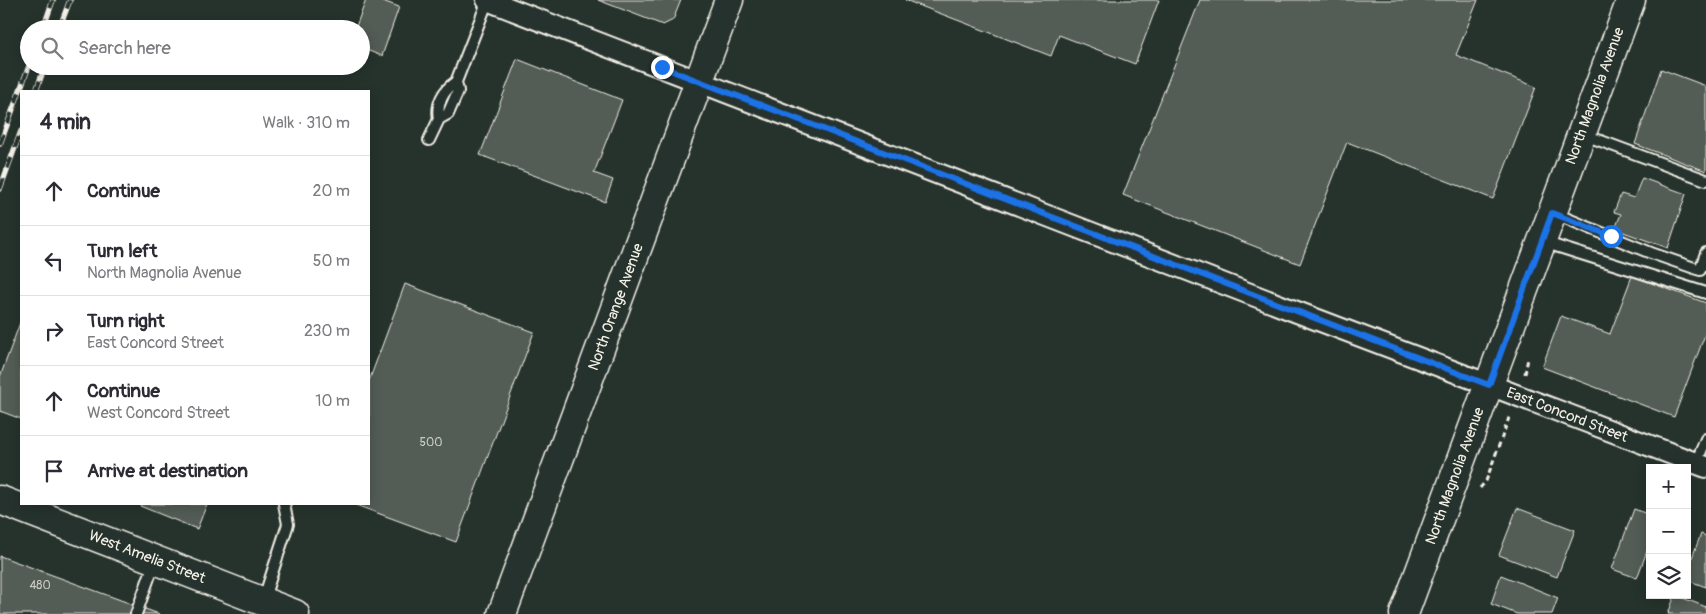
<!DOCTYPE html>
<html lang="en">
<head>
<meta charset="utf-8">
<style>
	:root { --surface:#fff; --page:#f7f7f7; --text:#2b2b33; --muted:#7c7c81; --line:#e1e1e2 }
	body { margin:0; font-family:Pangolin,sans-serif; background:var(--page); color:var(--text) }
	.controls { position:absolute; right:15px; bottom:15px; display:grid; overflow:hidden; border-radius:0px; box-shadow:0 2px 12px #0003 }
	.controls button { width:45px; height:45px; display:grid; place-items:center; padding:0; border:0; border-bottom:1px solid var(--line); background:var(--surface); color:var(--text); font:25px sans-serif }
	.stop { position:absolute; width:15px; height:15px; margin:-11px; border:4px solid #1a73e8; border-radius:50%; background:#fff }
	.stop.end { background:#1a73e8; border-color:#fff; box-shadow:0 1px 5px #0008 }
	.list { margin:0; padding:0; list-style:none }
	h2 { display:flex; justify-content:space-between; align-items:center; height:65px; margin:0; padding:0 20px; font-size:21px }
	h2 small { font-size:16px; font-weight:400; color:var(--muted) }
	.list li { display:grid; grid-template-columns:32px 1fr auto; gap:15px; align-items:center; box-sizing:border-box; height:70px; padding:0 20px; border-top:1px solid var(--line) }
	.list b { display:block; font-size:19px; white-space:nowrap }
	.list p { margin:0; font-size:16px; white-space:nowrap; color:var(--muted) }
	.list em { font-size:16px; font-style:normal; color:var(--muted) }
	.icon { flex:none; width:28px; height:28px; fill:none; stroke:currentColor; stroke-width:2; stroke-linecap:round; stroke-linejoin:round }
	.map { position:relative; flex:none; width:1706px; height:614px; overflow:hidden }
	.search { position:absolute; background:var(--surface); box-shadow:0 2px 12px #0003; left:20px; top:20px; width:350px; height:55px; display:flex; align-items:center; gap:12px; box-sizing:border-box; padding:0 18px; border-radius:28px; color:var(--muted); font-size:19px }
	.panel { position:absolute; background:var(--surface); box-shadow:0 2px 12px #0003; left:20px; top:90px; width:350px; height:415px; border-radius:0px }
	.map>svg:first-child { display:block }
	.building { fill:#525c55; stroke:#f4f1e8 }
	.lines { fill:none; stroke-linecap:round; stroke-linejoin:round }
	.lane-casing { stroke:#f4f1e8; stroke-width:14 }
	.street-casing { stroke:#f4f1e8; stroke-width:24 }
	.secondary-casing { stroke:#f4f1e8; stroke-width:31 }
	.primary-casing { stroke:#f4f1e8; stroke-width:31 }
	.path { stroke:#f4f1e8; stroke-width:3; stroke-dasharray:5 4; stroke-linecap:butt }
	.lane { stroke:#26332d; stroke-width:10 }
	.street { stroke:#26332d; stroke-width:20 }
	.secondary { stroke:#26332d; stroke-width:28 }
	.primary { stroke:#26332d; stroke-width:28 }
	.rail-casing { stroke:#f4f1e8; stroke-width:5.5 }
	.rail { stroke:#26332d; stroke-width:4; stroke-dasharray:11; stroke-linecap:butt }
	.route { stroke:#1a73e8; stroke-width:6 }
	.labels { text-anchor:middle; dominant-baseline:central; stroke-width:4.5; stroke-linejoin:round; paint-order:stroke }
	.number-label { font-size:12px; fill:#ccccc3 }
	.street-label { font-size:15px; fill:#f4f1e8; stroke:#26332d }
</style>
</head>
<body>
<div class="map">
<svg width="1706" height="614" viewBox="0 0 1706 614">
	<rect width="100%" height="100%" fill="#26332d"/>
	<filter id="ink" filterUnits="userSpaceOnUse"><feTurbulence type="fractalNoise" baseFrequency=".02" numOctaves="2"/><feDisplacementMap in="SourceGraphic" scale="10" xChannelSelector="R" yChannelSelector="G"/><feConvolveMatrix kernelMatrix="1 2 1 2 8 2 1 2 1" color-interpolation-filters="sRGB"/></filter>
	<g filter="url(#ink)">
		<!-- building -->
		<path class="building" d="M366,0H380L399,7L382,56L361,48V29H355Z
			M598,0H681L673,20L663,25Z
			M905,0H1159L1135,64L1059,35L1051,56Z
			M1200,0H1478L1456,55L1536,87L1493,199L1347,142L1300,264L1123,195Z
			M517,59L622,100L594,173L613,180L605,202L480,155Z
			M1661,69L1706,86V171L1635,144Z
			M1642,178L1686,194L1668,248L1615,229L1621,214L1614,212L1621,194L1634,198Z
			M1632,276L1706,303V332L1674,417L1542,367L1561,316L1610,334Z
			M405,284L534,332L456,542L353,504H369V381Z
			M21,320V419L0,411V377Z
			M141,504H207L197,529L140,506Z
			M1517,508L1575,530L1557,577L1499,555Z
			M1634,509L1650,515V543L1637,578L1612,569Z
			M1701,534L1706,536V587L1687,580V571Z
			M0,556L159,614H0Z
			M1501,575L1558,598L1552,614H1517L1491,604Z
			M1675,595L1706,607V614H1668Z"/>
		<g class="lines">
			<!-- lane casing -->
			<g class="lane-casing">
				<path id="lane" d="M439,119C436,104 443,90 456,82
					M1582,134L1706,180
					M429,140L439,119L448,114L458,91L456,82L488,0
					M1553,213L1651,253L1700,270L1706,253
					M1543,242L1706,293
					M1696,463L1706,439
					M263,601L288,524L284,504
					M136,614L155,561"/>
			</g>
			<!-- street casing -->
			<g class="street-casing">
				<path id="street" d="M487,0L1289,309L1706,467"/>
			</g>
			<!-- secondary casing -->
			<g class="secondary-casing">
				<path id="secondary" d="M0,500L295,614"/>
			</g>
			<!-- primary casing -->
			<g class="primary-casing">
				<path id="primary" d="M502,614L729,0
					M1404,614L1631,0"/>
			</g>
			<!-- path -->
			<path class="path" d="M1525,374L1528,358
				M1480,488L1486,481L1510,415"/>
			<!-- lane -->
			<use href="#lane" class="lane"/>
			<!-- street -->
			<use href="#street" class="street"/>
			<!-- secondary -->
			<use href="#secondary" class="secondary"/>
			<!-- primary -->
			<use href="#primary" class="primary"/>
			<!-- rail casing -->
			<g class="rail-casing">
				<path id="rail" d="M43,29L53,0
					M59,29L70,0
					M36,91L45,66
					M0,144L29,66
					M0,189L21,131"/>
			</g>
			<!-- rail -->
			<use href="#rail" class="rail"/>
		</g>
	</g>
	<g class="lines" filter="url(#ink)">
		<!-- route -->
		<path class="route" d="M662,67L1489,385L1552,213L1611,236"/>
	</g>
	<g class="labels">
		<!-- number labels -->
		<g class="number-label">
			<text x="431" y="442">500</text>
			<text x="40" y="585">480</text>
		</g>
		<!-- street labels -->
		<g class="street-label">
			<text transform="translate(1595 96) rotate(-70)">North Magnolia Avenue</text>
			<text transform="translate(616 307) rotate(-70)">North Orange Avenue</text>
			<text transform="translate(1567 415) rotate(21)">East Concord Street</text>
			<text transform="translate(1455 476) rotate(-70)">North Magnolia Avenue</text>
			<text transform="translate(147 557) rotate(21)">West Amelia Street</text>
		</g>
	</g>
</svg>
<div class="controls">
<button>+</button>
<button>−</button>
<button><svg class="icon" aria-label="layers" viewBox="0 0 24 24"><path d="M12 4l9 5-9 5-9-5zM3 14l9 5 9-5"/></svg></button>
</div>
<div class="stop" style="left:1611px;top:236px"></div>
<div class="stop end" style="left:662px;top:67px"></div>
<div class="search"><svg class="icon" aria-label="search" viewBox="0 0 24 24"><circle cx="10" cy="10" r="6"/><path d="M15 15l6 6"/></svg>Search here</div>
<section class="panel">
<h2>4 min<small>Walk · 310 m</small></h2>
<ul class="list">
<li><svg class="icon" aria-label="ahead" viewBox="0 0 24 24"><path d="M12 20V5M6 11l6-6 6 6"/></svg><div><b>Continue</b></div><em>20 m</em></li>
<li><svg class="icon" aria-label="left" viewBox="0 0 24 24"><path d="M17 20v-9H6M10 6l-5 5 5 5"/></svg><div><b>Turn left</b><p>North Magnolia Avenue</p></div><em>50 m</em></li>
<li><svg class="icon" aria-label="right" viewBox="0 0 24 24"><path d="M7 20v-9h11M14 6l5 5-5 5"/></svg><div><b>Turn right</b><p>East Concord Street</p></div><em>230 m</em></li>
<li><svg class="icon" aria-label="ahead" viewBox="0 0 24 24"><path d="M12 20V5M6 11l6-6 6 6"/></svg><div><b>Continue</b><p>West Concord Street</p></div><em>10 m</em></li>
<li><svg class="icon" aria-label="arrive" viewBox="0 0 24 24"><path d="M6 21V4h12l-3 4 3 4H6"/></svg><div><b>Arrive at destination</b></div></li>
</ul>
</section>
</div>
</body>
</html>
